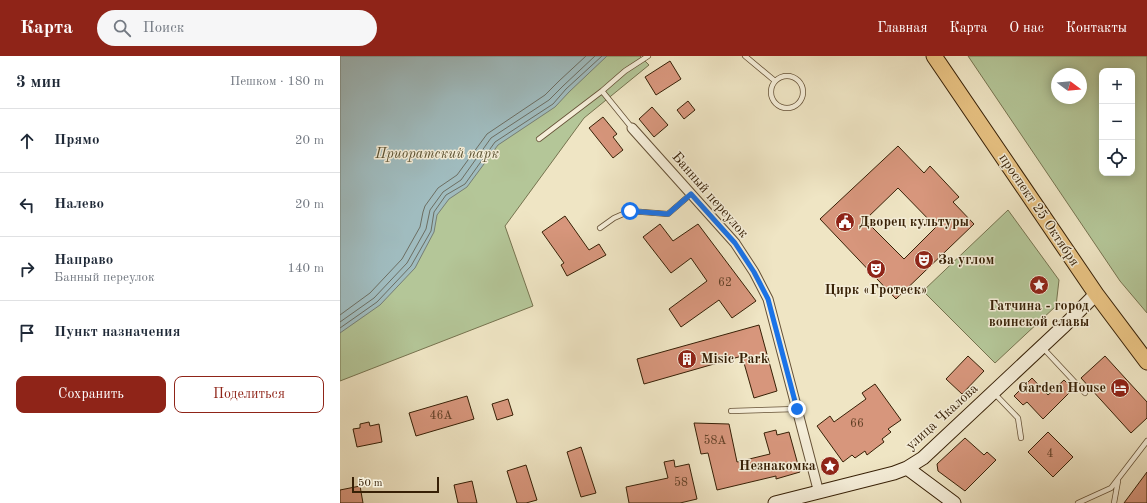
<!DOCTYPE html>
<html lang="ru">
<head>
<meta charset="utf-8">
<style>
	:root { --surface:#fff; --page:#f6f6f7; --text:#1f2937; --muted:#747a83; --line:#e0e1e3; --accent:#8f2418 }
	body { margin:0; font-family:"Old Standard TT",serif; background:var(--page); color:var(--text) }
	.controls { position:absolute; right:12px; top:12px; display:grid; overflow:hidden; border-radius:8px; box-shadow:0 2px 10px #0003 }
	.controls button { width:36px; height:36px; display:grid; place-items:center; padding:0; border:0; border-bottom:1px solid var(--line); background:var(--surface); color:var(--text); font:20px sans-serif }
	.compass { position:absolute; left:711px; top:12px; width:36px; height:36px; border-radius:50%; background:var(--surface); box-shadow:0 2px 10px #0003; rotate:106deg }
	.scale { position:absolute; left:12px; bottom:10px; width:87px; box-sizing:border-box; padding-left:4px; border:2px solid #372006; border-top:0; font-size:11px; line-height:14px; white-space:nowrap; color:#372006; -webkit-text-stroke:3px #f5eed9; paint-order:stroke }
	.stop { position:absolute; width:12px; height:12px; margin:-9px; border:3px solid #1a73e8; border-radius:50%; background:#fff }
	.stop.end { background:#1a73e8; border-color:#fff; box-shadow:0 1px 4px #0008 }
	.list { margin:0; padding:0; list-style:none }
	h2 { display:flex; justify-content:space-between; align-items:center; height:52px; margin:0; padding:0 16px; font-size:17px }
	h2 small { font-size:13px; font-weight:400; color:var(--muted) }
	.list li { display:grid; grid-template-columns:26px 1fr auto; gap:12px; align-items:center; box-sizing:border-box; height:64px; padding:0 16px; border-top:1px solid var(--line) }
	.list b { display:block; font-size:15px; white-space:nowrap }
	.list p { margin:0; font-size:13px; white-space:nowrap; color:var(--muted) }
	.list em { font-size:13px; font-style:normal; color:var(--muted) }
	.actions { display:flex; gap:8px; padding:12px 16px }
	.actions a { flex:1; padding:9px 0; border:1px solid var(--accent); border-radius:8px; text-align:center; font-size:14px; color:var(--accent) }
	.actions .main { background:var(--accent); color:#fff }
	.icon { flex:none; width:22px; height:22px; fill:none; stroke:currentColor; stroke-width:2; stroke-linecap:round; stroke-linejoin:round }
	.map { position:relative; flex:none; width:807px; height:447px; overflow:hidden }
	header { display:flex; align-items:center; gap:24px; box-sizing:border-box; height:56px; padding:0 20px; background:var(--accent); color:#fff }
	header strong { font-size:19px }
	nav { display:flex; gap:22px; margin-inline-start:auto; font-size:14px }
	.search { width:280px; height:36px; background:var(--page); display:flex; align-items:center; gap:10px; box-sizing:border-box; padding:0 14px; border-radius:22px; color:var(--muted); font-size:15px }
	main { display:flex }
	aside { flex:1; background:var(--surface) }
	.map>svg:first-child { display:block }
	.green { fill:#b4c698; stroke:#76734f; fill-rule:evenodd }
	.water { fill:#a0bcbf; stroke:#767e75 }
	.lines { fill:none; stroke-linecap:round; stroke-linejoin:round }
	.shore { stroke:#6c6e62; stroke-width:1 }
	.building { fill:#d7967c; stroke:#372006; fill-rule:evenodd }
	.lane-casing { stroke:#655136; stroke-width:6 }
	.street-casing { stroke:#655136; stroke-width:11 }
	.secondary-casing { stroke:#372006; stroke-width:15 }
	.primary-casing { stroke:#372006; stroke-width:17 }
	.lane { stroke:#f5eed9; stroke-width:4.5 }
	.street { stroke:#f5eed9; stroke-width:9 }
	.secondary { stroke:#f5eed9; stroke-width:13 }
	.primary { stroke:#e8c282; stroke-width:15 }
	.route { stroke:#1a73e8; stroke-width:5 }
	.labels { text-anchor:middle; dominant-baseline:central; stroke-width:3; stroke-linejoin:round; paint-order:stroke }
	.number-label { font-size:12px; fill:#5f3e24 }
	.park-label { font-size:14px; font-style:italic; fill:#5c5232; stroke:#f5eed9 }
	.street-label { font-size:14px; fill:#372006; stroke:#f5eed9 }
	.poi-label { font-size:14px; font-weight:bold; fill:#372006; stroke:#f5eed9; text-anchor:start }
</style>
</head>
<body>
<header>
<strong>Карта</strong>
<div class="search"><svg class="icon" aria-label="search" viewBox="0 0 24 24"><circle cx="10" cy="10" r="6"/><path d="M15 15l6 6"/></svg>Поиск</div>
<nav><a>Главная</a><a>Карта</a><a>О нас</a><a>Контакты</a></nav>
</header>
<main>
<aside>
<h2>3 мин<small>Пешком · 180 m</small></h2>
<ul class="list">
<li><svg class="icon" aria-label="ahead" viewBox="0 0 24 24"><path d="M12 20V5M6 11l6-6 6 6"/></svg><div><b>Прямо</b></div><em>20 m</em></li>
<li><svg class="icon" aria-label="left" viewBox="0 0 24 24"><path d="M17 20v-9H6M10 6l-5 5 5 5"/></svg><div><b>Налево</b></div><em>20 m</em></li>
<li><svg class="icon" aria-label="right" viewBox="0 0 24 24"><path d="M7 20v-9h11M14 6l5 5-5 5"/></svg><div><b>Направо</b><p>Банный переулок</p></div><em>140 m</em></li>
<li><svg class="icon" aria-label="arrive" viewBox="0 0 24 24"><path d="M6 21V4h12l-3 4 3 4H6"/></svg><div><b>Пункт назначения</b></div></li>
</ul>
<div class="actions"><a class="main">Сохранить</a><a>Поделиться</a></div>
</aside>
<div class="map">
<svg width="807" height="447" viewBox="0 0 807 447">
	<rect width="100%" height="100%" fill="#efe5c4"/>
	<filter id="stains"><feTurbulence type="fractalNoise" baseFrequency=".005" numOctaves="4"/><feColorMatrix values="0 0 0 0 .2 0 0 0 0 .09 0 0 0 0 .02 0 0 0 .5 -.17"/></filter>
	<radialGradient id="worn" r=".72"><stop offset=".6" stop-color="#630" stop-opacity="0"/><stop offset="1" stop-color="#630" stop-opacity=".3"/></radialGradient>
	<!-- green -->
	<path class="green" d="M0,0H300L309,9L244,62L165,170L193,250L0,325Z
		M628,0H807V257L780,225ZM762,15H792V117H762ZM717,18H741V42H717Z
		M668,154L719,224L716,250L655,307L583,235Z"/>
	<!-- water -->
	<path class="water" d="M0,0H267L229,36L215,51L158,89L127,131L109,143L97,159L94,176L75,212L40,249L0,277Z"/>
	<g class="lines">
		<!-- shore -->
		<path class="shore" d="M0,259L30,237L62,203L80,171L83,156L85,150L98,132L117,119L147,78L205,39L219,25L246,0
			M0,266L34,242L67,207L86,173L90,154L103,136L121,124L151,82L209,44L223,30L255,0
			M0,272L37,246L71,210L91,175L94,156L106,139L125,128L155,86L213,48L226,33L262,0"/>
	</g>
	<!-- building -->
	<path class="building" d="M330,5L341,23L316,39L305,21Z
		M348,45L355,54L344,63L337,54Z
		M312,51L328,69L314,81L299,63Z
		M263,61L277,78L273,81L283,94L273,102L249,72Z
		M558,90L584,117L590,110L619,141L613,146L634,168L556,243L480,163ZM558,132L596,171L564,203L525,164Z
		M225,160L249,194L259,188L266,199L227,220L221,209L224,207L202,176Z
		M320,168L333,185L358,168L416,245L392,262L379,244L341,271L329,253L367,225L351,202L331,217L303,181Z
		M419,269L437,335L414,342L402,300L304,328L297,303Z
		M628,300L644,315L622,338L606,323Z
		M765,300L807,346V362L791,377L741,322Z
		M692,322L708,339L724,324L733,333L703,363L687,346L683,349L674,340Z
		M535,328L561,364L548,373L551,376L542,383L544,386L536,392L527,399L525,395L515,402L512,399L503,406L477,370L490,360L494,366L526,343L522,337Z
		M127,340L134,363L76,380L69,357Z
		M168,343L173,359L157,364L152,348Z
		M29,366L30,370L39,368L42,386L17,391L13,373L20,372V368Z
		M354,367L389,368L397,406L430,398L424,377L436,374L437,379L449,376L460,416L436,423V420L377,434L368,397L361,398Z
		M708,376L733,401L713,421L688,396Z
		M625,382L644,399L647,396L656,404L625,435L598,415L597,408Z
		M241,391L256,437L241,441L227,396Z
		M334,404L335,411L349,408L357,443L340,447H289L286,431L328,422L324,406Z
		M186,409L197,444L186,447H177L167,415Z
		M807,416V447H784Z
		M132,425L137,447H118L114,429Z
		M20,430L23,447H0V434Z"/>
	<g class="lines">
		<!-- lane casing -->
		<g class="lane-casing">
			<path id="lane" d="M405,0L435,25
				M431 36a16 16 0 1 1 32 0a16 16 0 1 1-32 0Z
				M262,35L292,72
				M199,83L262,35L285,15L308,0
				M260,172L274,162L290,155L328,158L351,138
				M703,292L745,337
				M654,337L678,362L681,382
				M391,355L457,353
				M738,447L771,432L807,385
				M774,447L778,425"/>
		</g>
		<!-- street casing -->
		<g class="street-casing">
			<path id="street" d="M292,72L395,187L414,216L428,243L479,437"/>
		</g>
		<!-- secondary casing -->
		<g class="secondary-casing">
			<path id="secondary" d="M567,412L614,447
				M435,447L554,417L567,412L583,402L725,269L756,238"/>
		</g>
		<!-- primary casing -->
		<g class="primary-casing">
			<path id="primary" d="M594,0L756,238L807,306"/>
		</g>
		<!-- lane -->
		<use href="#lane" class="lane"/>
		<!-- street -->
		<use href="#street" class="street"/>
		<!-- secondary -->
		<use href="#secondary" class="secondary"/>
		<!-- primary -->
		<use href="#primary" class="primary"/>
	</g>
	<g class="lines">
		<!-- route -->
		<path class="route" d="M290,155L328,158L351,138L395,187L414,216L428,243L457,353"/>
	</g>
	<!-- icons -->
	<defs>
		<g id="civic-disc" transform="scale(1)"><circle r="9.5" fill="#8f2418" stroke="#f5eed9"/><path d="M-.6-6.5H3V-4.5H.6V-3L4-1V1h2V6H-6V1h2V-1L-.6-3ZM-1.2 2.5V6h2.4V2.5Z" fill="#fff"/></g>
		<g id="theatre-disc" transform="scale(1)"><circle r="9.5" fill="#8f2418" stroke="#f5eed9"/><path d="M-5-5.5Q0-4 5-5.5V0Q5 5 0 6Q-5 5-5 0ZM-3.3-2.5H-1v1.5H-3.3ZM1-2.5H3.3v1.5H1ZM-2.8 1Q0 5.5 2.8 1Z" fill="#fff"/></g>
		<g id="sight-disc" transform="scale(1)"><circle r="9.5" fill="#8f2418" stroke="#f5eed9"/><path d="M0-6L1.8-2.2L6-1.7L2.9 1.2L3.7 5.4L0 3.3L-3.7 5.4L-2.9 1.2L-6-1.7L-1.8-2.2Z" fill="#fff"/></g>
		<g id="building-disc" transform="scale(1)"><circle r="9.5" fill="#8f2418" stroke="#f5eed9"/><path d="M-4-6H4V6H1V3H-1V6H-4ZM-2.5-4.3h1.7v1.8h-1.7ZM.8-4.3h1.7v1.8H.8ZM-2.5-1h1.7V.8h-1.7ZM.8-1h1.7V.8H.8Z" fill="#fff"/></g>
		<g id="hotel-disc" transform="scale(1)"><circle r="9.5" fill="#8f2418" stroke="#f5eed9"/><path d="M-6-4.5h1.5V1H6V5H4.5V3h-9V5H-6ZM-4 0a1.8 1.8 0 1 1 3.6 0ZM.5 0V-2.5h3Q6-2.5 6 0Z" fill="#fff"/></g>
	</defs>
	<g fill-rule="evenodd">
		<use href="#civic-disc" x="505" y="166"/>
		<use href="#theatre-disc" x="584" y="204"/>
		<use href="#theatre-disc" x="536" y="213"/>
		<use href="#sight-disc" x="699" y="229"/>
		<use href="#building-disc" x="347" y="303"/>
		<use href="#hotel-disc" x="780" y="332"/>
		<use href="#sight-disc" x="490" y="410"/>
	</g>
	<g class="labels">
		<!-- number labels -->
		<g class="number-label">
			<text x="385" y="227">62</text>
			<text x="101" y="360">46А</text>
			<text x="517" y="368">66</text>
			<text x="375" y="385">58А</text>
			<text x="710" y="398">4</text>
			<text x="341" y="427">58</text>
		</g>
		<!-- park labels -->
		<g class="park-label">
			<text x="97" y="98">Приоратский парк</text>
		</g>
		<!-- street labels -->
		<g class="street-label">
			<text transform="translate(370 139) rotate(49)">Банный переулок</text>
			<text transform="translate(699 154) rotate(56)">проспект 25 Октября</text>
			<text transform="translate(602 361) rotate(-42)">улица Чкалова</text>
		</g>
		<!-- poi labels -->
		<g class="poi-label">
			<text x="519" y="166">Дворец культуры</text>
			<text x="598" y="204">За углом</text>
			<text x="536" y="234" text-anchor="middle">Цирк «Гротеск»</text>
			<text x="699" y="250" text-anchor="middle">Гатчина - город<tspan x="699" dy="16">воинской славы</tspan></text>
			<text x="361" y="303">Misic Park</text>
			<text x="766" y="332" text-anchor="end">Garden House</text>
			<text x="476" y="410" text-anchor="end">Незнакомка</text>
		</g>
	</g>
	<rect width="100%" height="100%" filter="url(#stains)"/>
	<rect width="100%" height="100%" fill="url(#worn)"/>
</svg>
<div class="controls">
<button>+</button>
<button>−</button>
<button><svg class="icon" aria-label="locate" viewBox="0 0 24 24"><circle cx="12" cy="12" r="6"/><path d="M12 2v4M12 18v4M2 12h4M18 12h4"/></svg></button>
</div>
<svg class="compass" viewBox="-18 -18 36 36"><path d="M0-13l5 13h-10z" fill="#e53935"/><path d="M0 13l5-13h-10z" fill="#747a83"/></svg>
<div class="scale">50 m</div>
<div class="stop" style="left:290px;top:155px"></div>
<div class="stop end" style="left:457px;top:353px"></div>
</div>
</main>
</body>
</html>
